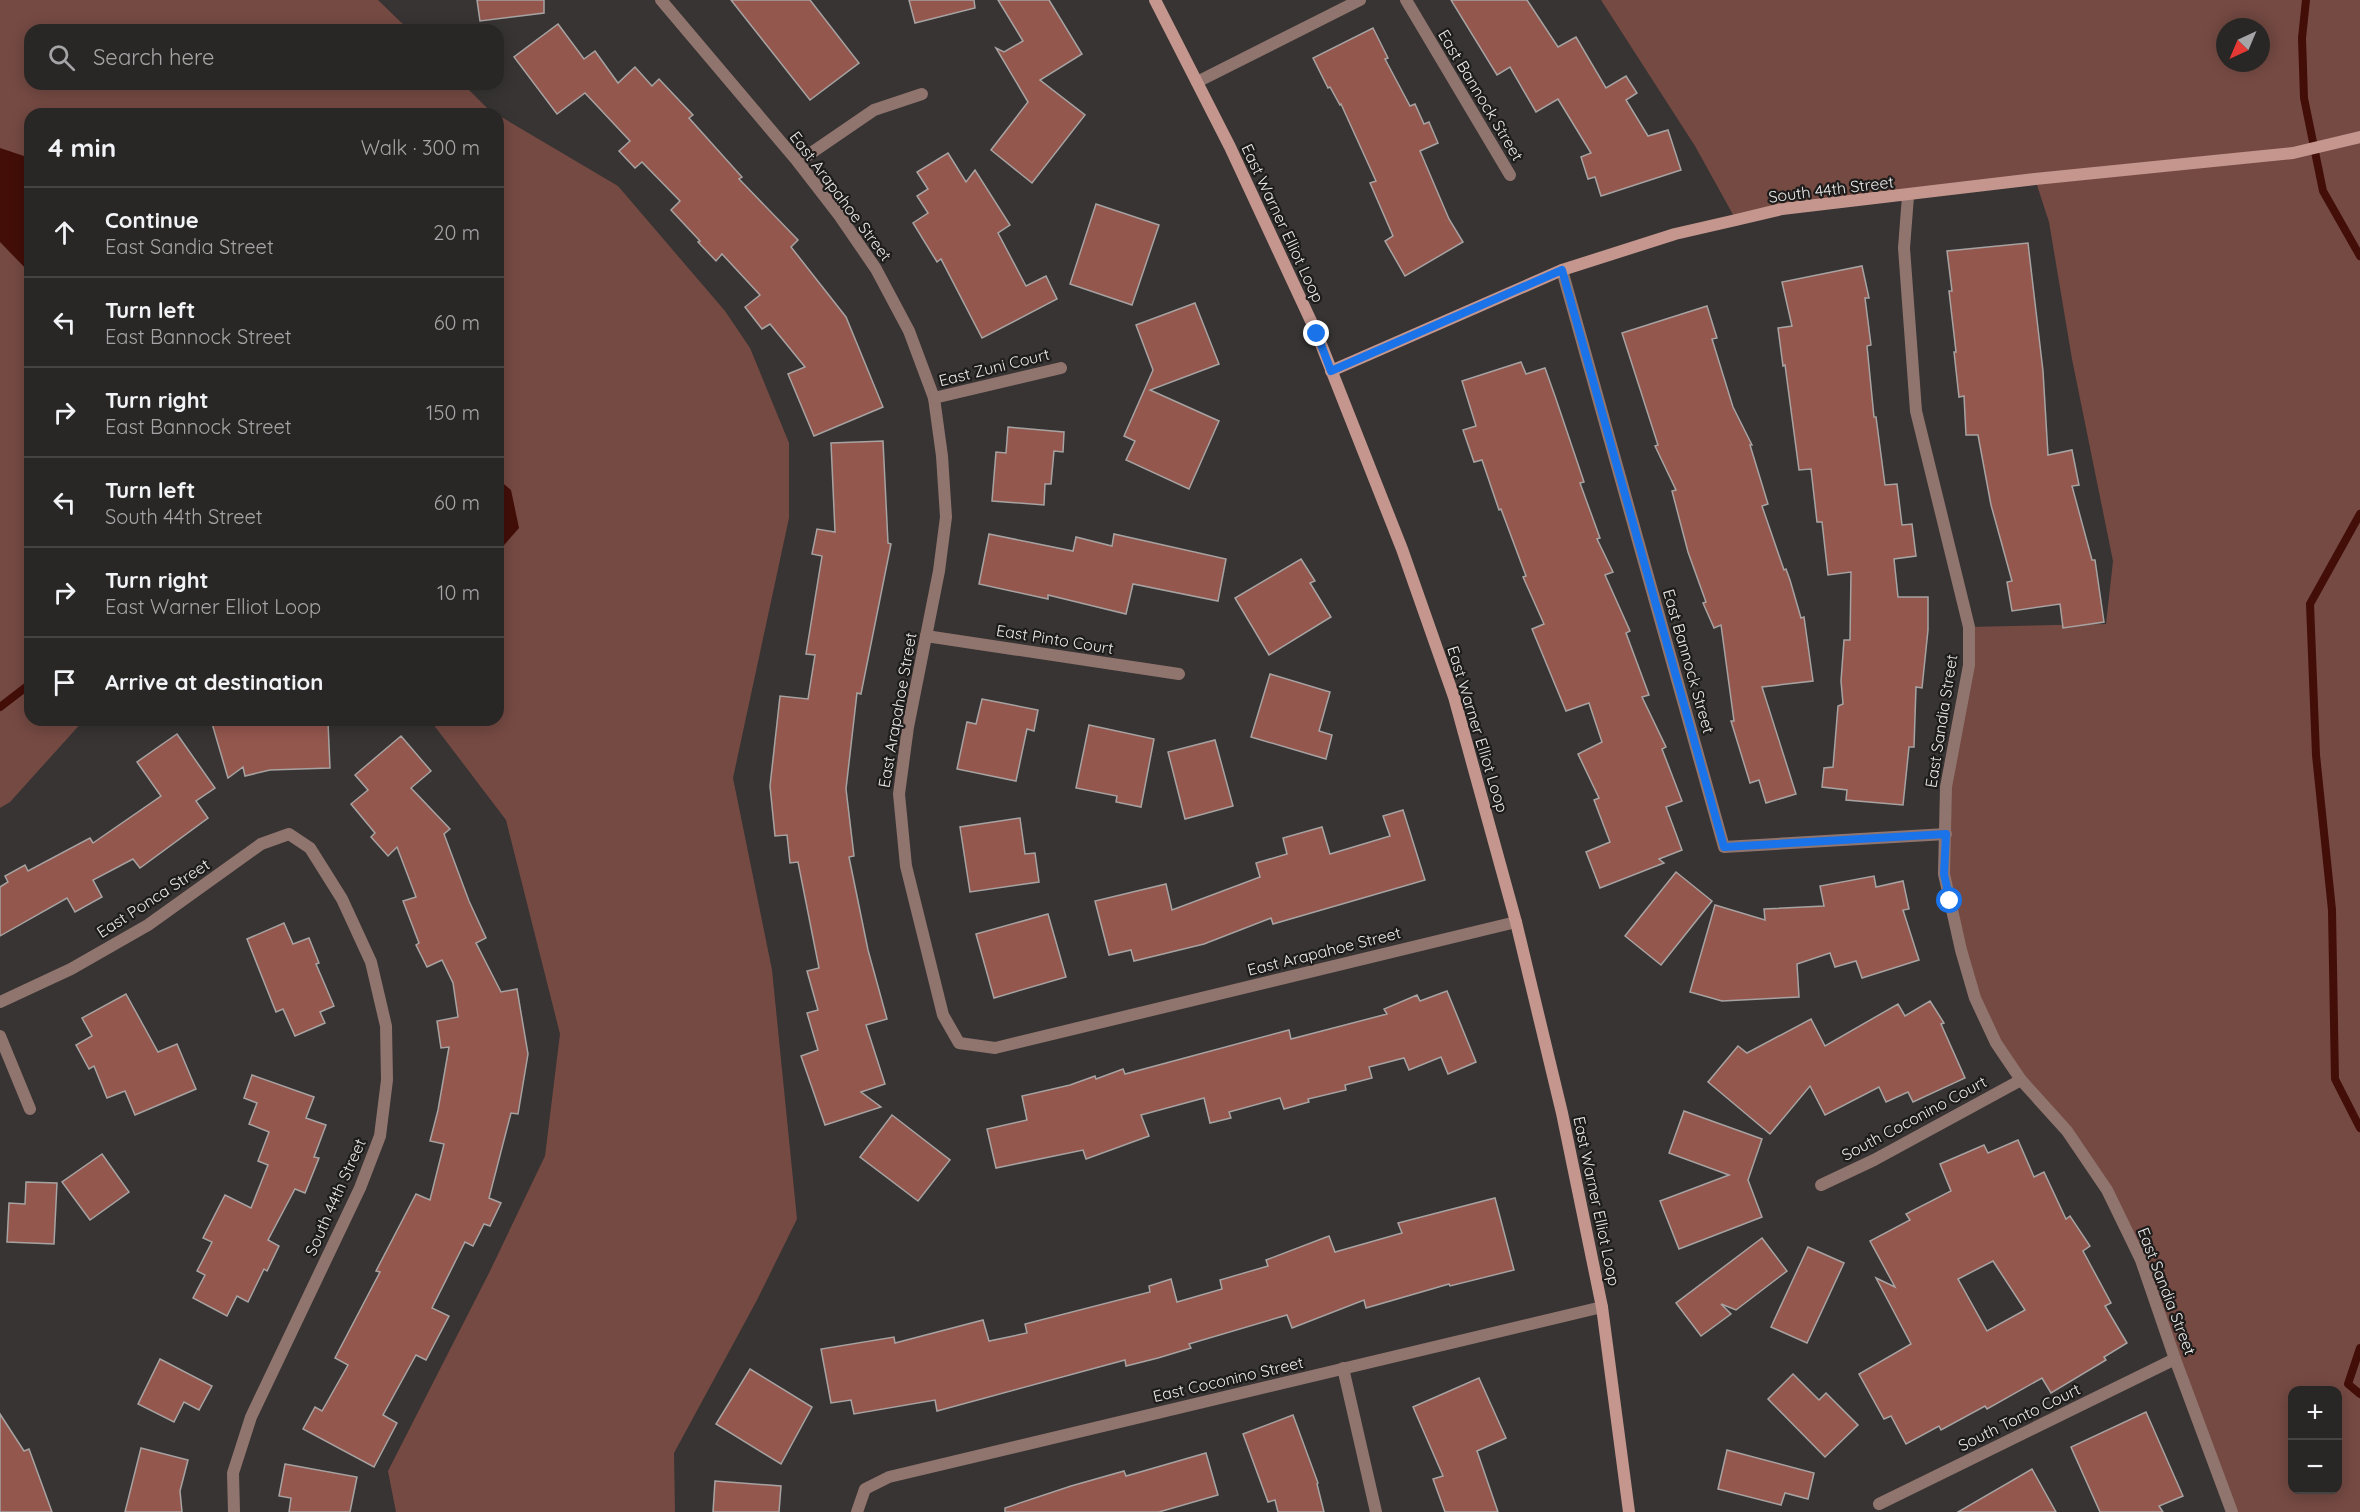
<!DOCTYPE html>
<meta charset="utf-8">
<style>
body{margin:0;font-family:Quicksand,sans-serif;background:#353332;color:#f1f3f6}
.controls{position:absolute;right:18px;bottom:18px;display:grid;overflow:hidden;border-radius:12px;box-shadow:0 3px 15px #0003}
.controls button{width:54px;height:54px;display:grid;place-items:center;padding:0;border:0;border-bottom:2px solid #454443;background:#292726;color:#f1f3f6;font:30px sans-serif}
.compass{position:absolute;left:2216px;top:18px;width:54px;height:54px;border-radius:50%;background:#292726;box-shadow:0 3px 15px #0003;rotate:224deg}
.stop{position:absolute;width:18px;height:18px;margin:-14px;border:4px solid #1a73e8;border-radius:50%;background:#fff}
.stop.end{background:#1a73e8;border-color:#fff;box-shadow:0 2px 6px #0008}
.list{margin:0;padding:0;list-style:none}
h2{display:flex;justify-content:space-between;align-items:center;height:78px;margin:0;padding:0 24px;font-size:26px}
h2 small{font-size:20px;font-weight:400;color:#a5a5a7}
.list li{display:grid;grid-template-columns:39px 1fr auto;gap:18px;align-items:center;box-sizing:border-box;height:90px;padding:0 24px;border-top:2px solid #454443}
.list b{display:block;font-size:22px;white-space:nowrap}
.list p{margin:0;font-size:20px;white-space:nowrap;color:#a5a5a7}
.list em{font-size:20px;font-style:normal;color:#a5a5a7}
.icon{flex:none;width:33px;height:33px;fill:none;stroke:currentColor;stroke-width:2;stroke-linecap:round;stroke-linejoin:round}
.map{position:relative;flex:none;width:2360px;height:1512px;overflow:hidden}
.search{position:absolute;background:#292726;box-shadow:0 3px 15px #0003;left:24px;top:24px;width:480px;height:66px;display:flex;align-items:center;gap:15px;box-sizing:border-box;padding:0 21px;border-radius:18px;color:#a5a5a7;font-size:22px}
.panel{position:absolute;background:#292726;box-shadow:0 3px 15px #0003;left:24px;top:108px;width:480px;height:618px;border-radius:18px}
.map>svg:first-child{display:block}
.green{fill:#754a43;fill-rule:evenodd}
.water{fill:#430e08}
.lines{fill:none;stroke-linecap:round;stroke-linejoin:round}
.stream{stroke:#430e08;stroke-width:8}
.building{fill:#94574e;stroke:#a7a3a2;stroke-width:1.5;fill-rule:evenodd}
.street{stroke:#90746e;stroke-width:12}
.secondary{stroke:#c4968e;stroke-width:12}
.route{stroke:#1a73e8;stroke-width:8}
.labels{text-anchor:middle;stroke-width:4.5;stroke-linejoin:round;paint-order:stroke}
.street-label{font-size:16px;fill:#ebe9e9;stroke:#1d1c1b}
</style>
<div class="map">
<svg width="2360" height="1512" viewBox="0 0 2360 1512">
<rect width="100%" height="100%" fill="#373433"/>
<!-- green -->
<g class="green">
<polygon points="0,0 378,0 409,30 30,30 30,84 463,84 489,110 497,114 30,114 30,720 84,720 10,802 0,808"/>
<path d="M1601 0H2360V1512H2232L2208 1444 2107 1190 2021 1080 1975 998 1944 874 1946 834 1969 627 2106 624 2113 561 2072 359 2049 222 2035 179 1736 220 1695 146ZM2225 27H2261V63H2225ZM2292 1390H2338V1490H2292Z"/>
<polygon points="498,115 618,186 725,311 750,348 789,443 789,518 733,778 772,970 797,1219 757,1300 674,1453 675,1512 396,1512 388,1471 489,1273 545,1156 560,1034 506,820 430,720 498,720"/>
</g>
<!-- water -->
<g class="water">
<polygon points="0,148 30,158 30,273 0,242"/>
<polygon points="498,479 511,490 519,528 498,552"/>
</g>
<g class="lines">
<!-- stream -->
<g class="stream">
<polyline points="2306,0 2302,38 2304,98 2323,191 2360,256"/>
<polyline points="2360,514 2310,604 2316,755 2332,910 2335,1079 2360,1128"/>
<polyline points="0,707 30,684"/>
<polyline points="2360,1348 2348,1384 2360,1394"/>
</g>
</g>
<!-- building -->
<g class="building">
<polygon points="477,0 544,0 544,13 480,21"/>
<polygon points="731,0 810,0 859,63 810,100"/>
<polygon points="909,0 974,0 975,8 915,23"/>
<polygon points="998,0 1049,0 1082,54 1040,80 1085,115 1032,183 991,150 1028,102 996,48 1004,52 1023,41"/>
<polygon points="1451,0 1527,0 1558,47 1576,37 1606,88 1626,76 1637,93 1626,100 1648,136 1668,130 1681,170 1601,196 1595,177 1588,179 1581,157 1591,153 1558,99 1536,112 1510,67 1497,75"/>
<polygon points="558,24 584,59 595,51 618,83 635,67 652,86 659,79 693,115 689,118 742,177 739,179 798,240 791,247 846,317 883,407 814,436 788,374 805,367 770,324 762,329 745,307 760,295 722,254 716,261 698,242 700,241 671,210 680,201 642,162 635,168 619,151 630,141 585,93 557,114 514,57"/>
<polygon points="1373,28 1388,58 1385,59 1410,106 1415,104 1424,124 1429,122 1438,143 1420,151 1449,219 1463,242 1405,276 1385,241 1393,236 1370,183 1376,181 1341,104 1340,105 1330,87 1328,88 1313,58"/>
<polygon points="948,153 966,182 975,170 1010,225 998,233 1026,286 1046,276 1057,299 982,338 941,259 937,262 913,223 928,213 917,196 928,189 917,172"/>
<polygon points="1096,204 1159,225 1132,305 1070,284"/>
<polygon points="2028,243 2043,371 2048,455 2072,450 2079,485 2072,486 2092,560 2095,560 2104,622 2063,628 2060,604 2012,611 2007,582 2012,581 1991,505 1978,435 1966,435 1964,396 1959,397 1954,352 1956,352 1949,291 1952,291 1947,251"/>
<polygon points="1862,266 1869,298 1865,298 1871,345 1867,346 1874,417 1876,417 1885,485 1897,484 1902,525 1912,524 1916,556 1894,559 1898,597 1928,597 1928,630 1922,688 1916,687 1914,747 1909,747 1903,805 1846,800 1847,790 1822,787 1824,768 1833,767 1838,706 1843,704 1841,681 1844,640 1850,640 1851,572 1828,575 1822,522 1817,522 1811,469 1799,470 1785,365 1783,366 1778,328 1792,326 1782,282"/>
<polygon points="1195,303 1219,364 1150,390 1219,421 1189,489 1126,460 1135,441 1124,436 1153,370 1136,325"/>
<polygon points="1707,306 1717,338 1712,339 1733,407 1752,445 1750,445 1768,504 1762,506 1784,570 1786,569 1790,580 1801,618 1804,617 1813,681 1762,687 1796,794 1766,803 1759,780 1750,783 1731,721 1734,721 1721,625 1714,628 1703,603 1706,602 1688,552 1672,491 1676,490 1655,446 1658,445 1622,333"/>
<polygon points="1521,362 1526,374 1545,368 1556,399 1584,482 1580,483 1600,538 1597,539 1613,572 1605,575 1630,631 1626,633 1649,695 1642,697 1666,747 1662,749 1682,801 1666,807 1682,850 1659,859 1664,863 1600,888 1586,852 1610,842 1594,800 1599,798 1578,754 1602,742 1589,703 1566,711 1532,629 1544,624 1523,577 1526,576 1501,509 1499,510 1482,460 1474,462 1463,430 1476,426 1462,381"/>
<polygon points="1008,427 1064,432 1063,452 1054,451 1051,484 1045,484 1044,505 992,501 996,452 1006,453"/>
<polygon points="883,441 888,543 891,544 861,694 857,693 846,789 854,856 849,857 868,950 887,1019 866,1025 885,1084 861,1092 881,1107 825,1125 801,1056 818,1050 807,1013 818,1010 807,971 819,968 798,862 790,863 787,835 775,836 770,786 780,696 808,699 815,655 806,654 822,556 812,554 817,529 835,532 831,443"/>
<polygon points="989,534 1073,551 1076,537 1112,546 1114,534 1226,559 1218,601 1133,584 1126,614 1048,595 1048,599 979,584"/>
<polygon points="1301,559 1315,581 1310,583 1331,617 1269,655 1235,598"/>
<polygon points="1270,674 1330,692 1319,731 1332,735 1326,759 1251,737"/>
<polygon points="982,699 1038,710 1034,731 1027,729 1016,781 957,769 967,722 976,724"/>
<polygon points="211,720 258,720 259,725 328,722 330,768 270,770 245,776 243,767 228,778"/>
<polygon points="1089,725 1154,739 1141,807 1116,802 1117,796 1076,788"/>
<polygon points="177,734 215,788 196,801 208,818 140,868 133,859 93,880 102,897 75,912 67,898 0,936 0,887 8,882 5,876 25,865 28,871 90,838 93,843 161,796 137,762"/>
<polygon points="401,736 431,771 411,788 450,829 444,834 469,901 486,938 476,943 501,992 517,989 528,1054 518,1114 511,1113 489,1198 501,1203 490,1226 484,1224 473,1246 465,1242 432,1308 449,1316 426,1360 416,1355 383,1415 397,1423 374,1467 303,1429 315,1407 322,1411 348,1365 335,1358 380,1272 376,1271 416,1194 430,1200 444,1144 430,1141 438,1110 449,1047 441,1048 437,1021 458,1017 453,983 442,960 427,967 416,945 419,943 403,901 416,897 397,847 388,856 371,837 375,833 351,804 368,790 355,775"/>
<polygon points="1215,740 1233,806 1185,819 1168,752"/>
<polygon points="1403,810 1425,880 1273,924 1271,918 1204,944 1134,961 1131,950 1109,955 1095,901 1166,884 1172,910 1260,877 1256,863 1287,854 1283,838 1322,827 1330,854 1390,836 1383,816"/>
<polygon points="1020,818 1025,854 1035,853 1039,882 970,892 960,827"/>
<polygon points="1676,872 1712,901 1661,965 1625,936"/>
<polygon points="1874,876 1876,887 1903,881 1909,909 1903,910 1919,960 1862,978 1856,961 1835,967 1830,953 1797,964 1799,997 1722,1001 1690,992 1715,905 1765,920 1764,909 1824,906 1820,886"/>
<polygon points="1048,914 1066,977 994,998 976,934"/>
<polygon points="284,923 293,944 309,938 319,963 316,964 334,1006 320,1012 325,1023 295,1036 283,1009 276,1012 247,939"/>
<polygon points="1447,991 1476,1062 1448,1074 1441,1057 1409,1070 1404,1058 1369,1067 1372,1078 1345,1085 1346,1090 1308,1099 1309,1102 1284,1109 1280,1098 1229,1112 1231,1118 1210,1123 1204,1098 1141,1115 1149,1136 1086,1159 1083,1150 996,1168 987,1129 1027,1120 1022,1096 1070,1085 1095,1076 1096,1079 1123,1069 1125,1074 1289,1030 1291,1039 1387,1014 1384,1009 1417,995 1420,1001"/>
<polygon points="126,994 158,1052 177,1044 196,1089 135,1115 125,1091 107,1098 94,1066 89,1069 76,1045 92,1036 82,1018"/>
<polygon points="1930,1001 1944,1023 1941,1024 1965,1078 1913,1102 1908,1092 1886,1102 1879,1087 1825,1115 1810,1086 1770,1134 1708,1082 1738,1046 1747,1053 1811,1019 1825,1046 1898,1004 1905,1016"/>
<polygon points="252,1075 314,1097 306,1118 326,1125 314,1157 319,1158 305,1193 295,1189 268,1240 279,1246 267,1271 264,1269 248,1302 237,1296 227,1316 193,1298 205,1275 197,1271 212,1242 203,1238 225,1195 251,1208 268,1165 258,1161 269,1132 249,1124 257,1103 244,1098"/>
<polygon points="1684,1111 1762,1139 1748,1180 1762,1217 1679,1249 1660,1201 1729,1175 1669,1153"/>
<polygon points="892,1115 950,1160 918,1201 860,1157"/>
<path d="M2018 1140 2034 1177 2044 1172 2066 1219 2070 1216 2090 1246 2083 1251 2111 1303 2105 1306 2127 1343 2104 1357 2106 1360 2051 1393 2042 1378 1987 1409 1985 1406 1941 1430 1939 1426 1906 1444 1891 1416 1884 1419 1859 1374 1911 1344 1876 1278 1895 1287 1870 1241 1910 1220 1906 1214 1951 1191 1940 1164 1984 1145 1988 1153ZM1993 1261 2025 1310 1987 1331 1958 1279Z"/>
<polygon points="102,1154 129,1192 90,1220 62,1182"/>
<polygon points="26,1182 57,1183 54,1244 7,1242 9,1203 25,1204"/>
<polygon points="1495,1198 1514,1270 1450,1286 1449,1284 1366,1308 1364,1300 1292,1328 1287,1315 1189,1344 1191,1348 1158,1358 1126,1366 1125,1360 937,1411 935,1400 854,1414 851,1400 831,1403 821,1349 894,1337 895,1343 983,1320 989,1341 1027,1333 1025,1324 1150,1292 1149,1286 1171,1279 1177,1302 1222,1289 1220,1280 1268,1266 1266,1260 1329,1236 1335,1252 1402,1233 1398,1223"/>
<polygon points="1762,1238 1787,1271 1736,1310 1721,1304 1731,1314 1701,1336 1676,1303"/>
<polygon points="1808,1247 1844,1263 1807,1343 1771,1327"/>
<polygon points="160,1359 212,1386 199,1410 184,1402 174,1422 138,1404"/>
<polygon points="750,1369 812,1407 781,1464 716,1424"/>
<polygon points="1793,1374 1819,1400 1826,1393 1858,1425 1825,1457 1768,1399"/>
<polygon points="1479,1378 1506,1438 1477,1451 1498,1512 1445,1512 1433,1479 1443,1476 1413,1407"/>
<polygon points="2146,1412 2183,1496 2159,1506 2163,1512 2100,1512 2071,1447"/>
<polygon points="0,1414 24,1451 29,1449 52,1512 0,1512"/>
<polygon points="1293,1415 1318,1483 1317,1484 1324,1512 1278,1512 1275,1500 1268,1502 1243,1434"/>
<polygon points="141,1448 188,1460 180,1491 182,1512 125,1512"/>
<polygon points="1727,1450 1814,1473 1808,1499 1785,1493 1781,1505 1718,1489"/>
<polygon points="1206,1453 1218,1495 1159,1512 1005,1512 1005,1508 1071,1486 1124,1471 1126,1476"/>
<polygon points="285,1464 357,1477 350,1512 289,1512 291,1498 279,1496"/>
<polygon points="2032,1469 2056,1512 1958,1512"/>
<polygon points="715,1481 781,1486 779,1512 713,1512"/>
</g>
<g class="lines">
<!-- street -->
<g class="street">
<polyline points="661,0 798,162 839,215 876,269 909,331 934,398 942,456 946,517 939,571 908,727 899,794 906,866 943,1015 959,1043 995,1048 1516,922"/>
<polyline points="1406,0 1510,175"/>
<polyline points="1197,82 1360,0"/>
<polyline points="798,162 874,110 922,94"/>
<polyline points="1908,196 1904,248 1916,411 1969,627 1969,665 1946,787 1944,874 1961,950 1975,998 1996,1043 2021,1080 2067,1131 2107,1190 2141,1260 2175,1359 2232,1512"/>
<polyline points="1562,270 1724,847 1946,834"/>
<polyline points="934,398 1061,368"/>
<polyline points="926,636 1179,674"/>
<polyline points="0,1002 71,969 148,925 261,844 289,834 310,848 342,899 371,962 386,1026 387,1080 380,1136 360,1188 251,1417 233,1473 234,1512"/>
<polyline points="0,1036 30,1109"/>
<polyline points="1821,1185 1874,1160 2021,1080"/>
<polyline points="1343,1368 1376,1512"/>
<polyline points="1879,1504 2175,1359"/>
<polyline points="857,1512 865,1489 889,1477 1602,1307"/>
</g>
<!-- secondary -->
<g class="secondary">
<polyline points="1155,0 1230,147 1317,334 1402,549 1454,697 1516,922 1562,1113 1602,1307 1629,1512"/>
<polyline points="1331,371 1562,270 1675,234 1736,220 1782,209 2035,179 2293,153 2360,137"/>
</g>
</g>
<g class="lines">
<!-- route -->
<polyline class="route" points="1317,334 1331,371 1562,270 1724,847 1946,834 1944,874 1950,901"/>
</g>
<g class="labels">
<!-- street labels -->
<g class="street-label">
<text transform="translate(1481 95) rotate(59)" y="6">East Bannock Street</text>
<text transform="translate(1831 189) rotate(-7)" y="6">South 44th Street</text>
<text transform="translate(841 196) rotate(53)" y="6">East Arapahoe Street</text>
<text transform="translate(1283 223) rotate(65)" y="6">East Warner Elliot Loop</text>
<text transform="translate(994 367) rotate(-14)" y="6">East Zuni Court</text>
<text transform="translate(1055 639) rotate(9)" y="6">East Pinto Court</text>
<text transform="translate(1689 661) rotate(74)" y="6">East Bannock Street</text>
<text transform="translate(897 710) rotate(-80)" y="6">East Arapahoe Street</text>
<text transform="translate(1941 721) rotate(-81)" y="6">East Sandia Street</text>
<text transform="translate(1478 729) rotate(73)" y="6">East Warner Elliot Loop</text>
<text transform="translate(153 898) rotate(-33)" y="6">East Ponca Street</text>
<text transform="translate(1324 951) rotate(-14)" y="6">East Arapahoe Street</text>
<text transform="translate(1914 1118) rotate(-28)" y="6">South Coconino Court</text>
<text transform="translate(335 1197) rotate(-66)" y="6">South 44th Street</text>
<text transform="translate(1597 1201) rotate(78)" y="6">East Warner Elliot Loop</text>
<text transform="translate(2167 1291) rotate(69)" y="6">East Sandia Street</text>
<text transform="translate(1228 1379) rotate(-13)" y="6">East Coconino Street</text>
<text transform="translate(2019 1417) rotate(-26)" y="6">South Tonto Court</text>
</g>
</g>
</svg>
<div class="controls">
<button>+</button>
<button>−</button>
</div>
<svg class="compass" viewBox="-18 -18 36 36"><path d="M0-13l5 13h-10z" fill="#e53935"/><path d="M0 13l5-13h-10z" fill="#a5a5a7"/></svg>
<div class="stop" style="left:1950px;top:901px"></div>
<div class="stop end" style="left:1317px;top:334px"></div>
<div class="search"><svg class="icon" aria-label="search" viewBox="0 0 24 24"><circle cx="10" cy="10" r="6"/><path d="M15 15l6 6"/></svg>Search here</div>
<section class="panel">
<h2>4 min<small>Walk · 300 m</small></h2>
<ul class="list">
<li><svg class="icon" aria-label="ahead" viewBox="0 0 24 24"><path d="M12 20V5M6 11l6-6 6 6"/></svg><div><b>Continue</b><p>East Sandia Street</p></div><em>20 m</em></li>
<li><svg class="icon" aria-label="left" viewBox="0 0 24 24"><path d="M17 20v-9H6M10 6l-5 5 5 5"/></svg><div><b>Turn left</b><p>East Bannock Street</p></div><em>60 m</em></li>
<li><svg class="icon" aria-label="right" viewBox="0 0 24 24"><path d="M7 20v-9h11M14 6l5 5-5 5"/></svg><div><b>Turn right</b><p>East Bannock Street</p></div><em>150 m</em></li>
<li><svg class="icon" aria-label="left" viewBox="0 0 24 24"><path d="M17 20v-9H6M10 6l-5 5 5 5"/></svg><div><b>Turn left</b><p>South 44th Street</p></div><em>60 m</em></li>
<li><svg class="icon" aria-label="right" viewBox="0 0 24 24"><path d="M7 20v-9h11M14 6l5 5-5 5"/></svg><div><b>Turn right</b><p>East Warner Elliot Loop</p></div><em>10 m</em></li>
<li><svg class="icon" aria-label="arrive" viewBox="0 0 24 24"><path d="M6 21V4h12l-3 4 3 4H6"/></svg><div><b>Arrive at destination</b></div></li>
</ul>
</section>
</div>
